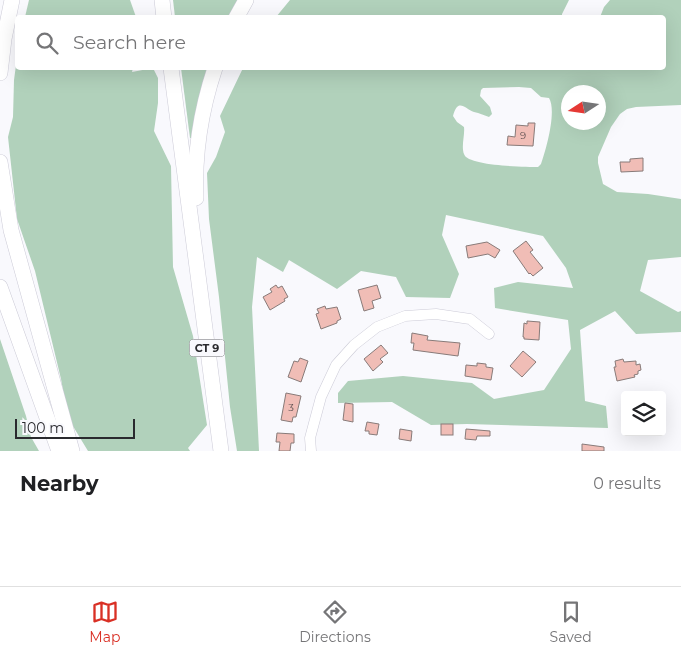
<!DOCTYPE html>
<style>
body{margin:0;font-family:Montserrat,sans-serif;background:#f2f2f2;color:#202124}
.controls{position:absolute;right:15px;bottom:15px;display:grid;overflow:hidden;border-radius:5px;box-shadow:0 5px 20px #0002}
.controls button{width:45px;height:45px;display:grid;place-items:center;padding:0;border:0;border-bottom:1px solid #e0e0e0;background:#fff;color:#202124;font:25px sans-serif}
.compass{position:absolute;left:561px;top:85px;width:45px;height:45px;border-radius:50%;background:#fff;box-shadow:0 5px 20px #0002;rotate:258deg}
.scale{position:absolute;left:15px;bottom:12px;width:120px;box-sizing:border-box;padding-left:5px;border:2px solid #2a2a2e;border-top:0;font-size:14px;line-height:18px;white-space:nowrap;color:#2a2a2e;-webkit-text-stroke:4px #f9f9fd;paint-order:stroke}
.list{margin:0;padding:0;list-style:none}
h2{display:flex;justify-content:space-between;align-items:center;height:65px;margin:0;padding:0 20px;font-size:21px}
h2 small{font-size:16px;font-weight:400;color:#757577}
.icon{flex:none;width:28px;height:28px;fill:none;stroke:currentColor;stroke-width:2;stroke-linecap:round;stroke-linejoin:round}
.map{position:relative;flex:none;width:681px;height:451px;overflow:hidden}
.search{position:absolute;background:#fff;box-shadow:0 5px 20px #0002;left:15px;right:15px;top:15px;height:55px;display:flex;align-items:center;gap:12px;box-sizing:border-box;padding:0 18px;border-radius:5px;color:#757577;font-size:19px}
.sheet{height:135px;background:#fff}
nav{display:flex;justify-content:space-around;align-items:center;box-sizing:border-box;height:70px;border-top:1px solid #e0e0e0;background:#fff;font-size:14px;color:#757577}
nav a{display:grid;justify-items:center;gap:2px}
nav .on{color:#d93025}
.map>svg:first-child{display:block}
.green{fill:#b1d1bb;fill-rule:evenodd}
.building{fill:#f0bdb6;stroke:#887b79}
.lines{fill:none;stroke-linecap:round;stroke-linejoin:round}
.minor-casing{stroke:#cccbd7;stroke-width:11}
.highway-casing{stroke:#cccbd7;stroke-width:16}
.minor{stroke:#fff;stroke-width:10}
.highway{stroke:#fff;stroke-width:15}
.labels{text-anchor:middle;stroke-width:4.5;stroke-linejoin:round;paint-order:stroke}
.number-label{font-size:10px;fill:#5c4f50}
.shield{fill:#f9f9fd;stroke:#68686c;stroke-width:1}
.shield-label{font-size:11px;font-weight:bold;fill:#2a2a2e}
</style>
<div class="map">
<svg width="681" height="451" viewBox="0 0 681 451">
<rect width="100%" height="100%" fill="#f9f9fd"/>
<!-- green -->
<g class="green">
<polygon points="29,0 130,0 136,17 25,17"/>
<polygon points="173,0 240,0 231,18 175,17"/>
<polygon points="290,0 569,0 562,14 562,17 276,17"/>
<path d="M610 0H681V105L636 107 627 109 620 114 611 127 598 157V163L603 184 617 192 648 194 681 199V257L648 260 640 291 678 312 681 311V332L636 334 615 311 580 330 585 401 606 406 608 428 467 424 431 425 392 402 338 403V393L348 381 403 376 472 383 494 399 544 390 571 349 568 320 495 308 494 288 518 282 573 288 566 268 543 236 446 215 442 235 459 274 450 298 406 297 396 277 361 271 337 289 289 260 283 272 257 257 252 307 259 451H237L230 407 219 297 209 219 207 173 216 157 225 132 220 116 243 68H664V18L600 17 604 7ZM519 87 531 88 541 97 549 98C557 111 546 150 541 164L538 167C525 167 467 166 464 154 461 146 465 135 464 127L457 122 453 116C458 97 465 109 474 112 480 113 483 115 489 117L492 114 490 107 480 96 481 90 483 88ZM568 92H598V122H568Z"/>
<polygon points="17,58 18,68 133,68 132,72 153,68 158,78 158,103 154,131 171,166 173,267 193,336 207,425 188,448 190,451 88,451 68,418 61,379 35,271 17,219 8,137 13,117 14,80"/>
<polygon points="181,68 210,68 194,138 190,138"/>
<polygon points="0,339 26,416 31,437 39,451 0,451"/>
</g>
<!-- building -->
<g class="building">
<polygon points="528,123 535,123 533,146 507,145 508,136 515,137 516,125 528,126"/>
<polygon points="643,158 643,171 621,172 620,162 630,162 630,159"/>
<polygon points="526,241 533,250 530,252 543,268 533,276 530,273 529,274 513,251"/>
<polygon points="487,242 500,250 495,258 488,254 468,258 466,246"/>
<polygon points="276,285 278,288 282,286 288,297 284,299 285,301 270,310 263,297 272,292 270,289"/>
<polygon points="377,285 381,298 372,301 374,308 364,311 358,290"/>
<polygon points="325,306 326,309 337,307 341,319 337,321 337,323 321,329 316,314 319,313 317,309"/>
<polygon points="527,321 540,322 539,340 524,339 524,337 523,337 524,323 527,324"/>
<polygon points="412,333 428,336 427,340 460,343 458,356 413,350 414,343 411,343"/>
<polygon points="381,345 388,353 380,359 383,362 373,371 364,359"/>
<polygon points="523,351 536,362 522,377 510,366"/>
<polygon points="300,358 308,361 301,382 288,377 294,361 298,362"/>
<polygon points="623,359 624,362 636,361 636,365 640,364 641,370 638,371 638,374 634,375 635,377 617,381 614,367 616,367 615,361"/>
<polygon points="477,363 486,364 486,367 493,368 491,380 465,376 466,365 477,366"/>
<polygon points="286,393 301,396 296,417 293,417 292,422 281,420"/>
<polygon points="345,403 353,404 353,422 343,420"/>
<polygon points="367,422 379,424 377,435 369,434 369,431 365,431"/>
<rect x="441" y="424" width="12" height="11"/>
<polygon points="400,429 412,431 411,441 399,439"/>
<polygon points="466,429 490,431 490,436 477,436 476,440 465,439"/>
<polygon points="277,433 294,434 294,443 291,443 290,451 279,451 280,442 276,442"/>
<polygon points="582,444 604,447 604,451 582,451"/>
</g>
<g class="lines">
<defs>
<polyline id="minor" points="311,451 310,438 321,397 336,365 354,345 377,327 405,316 436,314 470,319 489,334"/>
<g id="highway">
<polyline points="162,0 164,18"/>
<polyline points="236,18 246,0"/>
<polyline points="171,68 221,451"/>
<polyline points="0,73 4,39 12,0"/>
<polyline points="0,162 11,230 72,451"/>
<path d="M196 198C194 153 201 110 215 68"/>
<polyline points="0,287 59,451"/>
</g>
</defs>
<!-- minor casing -->
<use href="#minor" class="minor-casing"/>
<!-- highway casing -->
<use href="#highway" class="highway-casing"/>
<!-- minor -->
<use href="#minor" class="minor"/>
<!-- highway -->
<use href="#highway" class="highway"/>
</g>
<g class="labels">
<!-- number labels -->
<g class="number-label">
<text x="523" y="139">9</text>
<text x="291" y="411">3</text>
</g>
<!-- shield labels -->
<rect class="shield" x="189.5" y="339.5" width="35" height="17" rx="4"/>
<g class="shield-label">
<text x="207" y="352">CT 9</text>
</g>
</g>
</svg>
<div class="controls">
<button><svg class="icon" aria-label="layers" viewBox="0 0 24 24"><path d="M12 4l9 5-9 5-9-5zM3 14l9 5 9-5"/></svg></button>
</div>
<svg class="compass" viewBox="-18 -18 36 36"><path d="M0-13l5 13h-10z" fill="#e53935"/><path d="M0 13l5-13h-10z" fill="#757577"/></svg>
<div class="scale">100 m</div>
<div class="search"><svg class="icon" aria-label="search" viewBox="0 0 24 24"><circle cx="10" cy="10" r="6"/><path d="M15 15l6 6"/></svg>Search here</div>
</div>
<section class="sheet">
<h2>Nearby<small>0 results</small></h2>
<ul class="list">
</ul>
</section>
<nav>
<a class="on"><svg class="icon" aria-label="map" viewBox="0 0 24 24"><path d="M3 6l6-2 6 2 6-2v14l-6 2-6-2-6 2zM9 4v14M15 6v14"/></svg>Map</a>
<a><svg class="icon" aria-label="directions" viewBox="0 0 24 24"><path d="M12 3l9 9-9 9-9-9zM9 14v-3h6M13 9l2 2-2 2"/></svg>Directions</a>
<a><svg class="icon" aria-label="saved" viewBox="0 0 24 24"><path d="M7 4h10v16l-5-4-5 4z"/></svg>Saved</a>
</nav>
